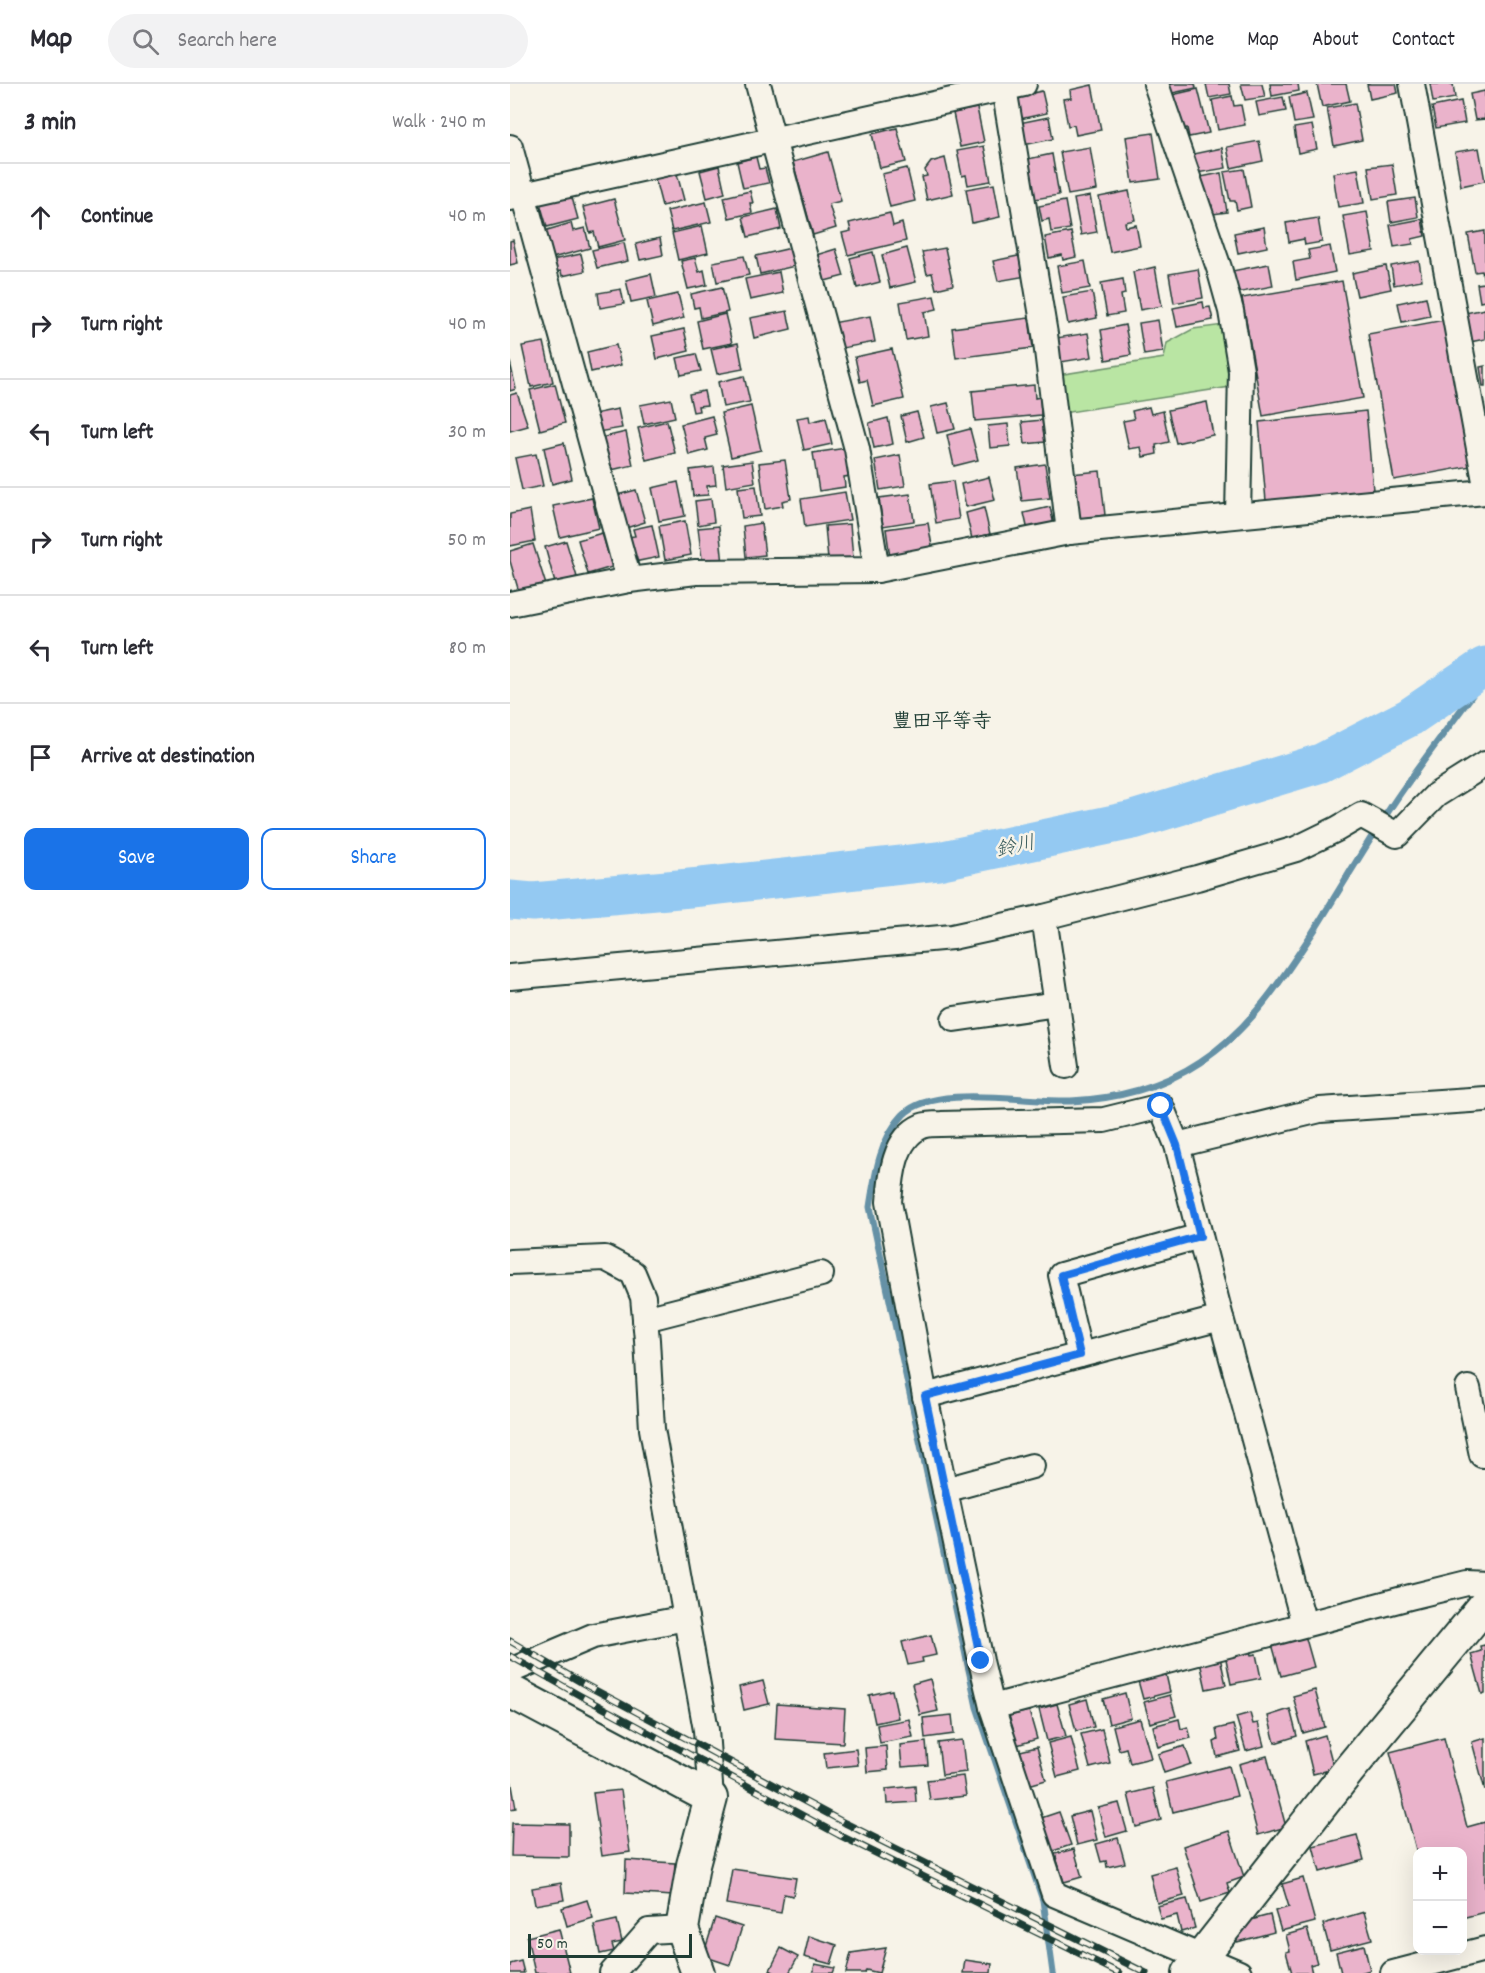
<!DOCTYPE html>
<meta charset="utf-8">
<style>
body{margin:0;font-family:Dekko,"Klee One",sans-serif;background:#f2f2f3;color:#2b2b33}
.controls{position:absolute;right:18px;bottom:18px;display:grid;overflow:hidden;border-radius:12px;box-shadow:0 6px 24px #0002}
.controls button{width:54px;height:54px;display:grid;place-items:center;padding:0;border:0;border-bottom:2px solid #e1e1e2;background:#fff;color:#2b2b33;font:30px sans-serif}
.scale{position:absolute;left:18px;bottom:15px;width:164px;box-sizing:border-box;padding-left:6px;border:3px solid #1f3d34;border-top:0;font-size:16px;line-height:21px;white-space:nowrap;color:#1f3d34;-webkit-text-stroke:4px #f7f3e8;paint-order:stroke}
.stop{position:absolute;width:18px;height:18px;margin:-14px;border:4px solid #1a73e8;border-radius:50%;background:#fff}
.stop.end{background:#1a73e8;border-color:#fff;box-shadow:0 2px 6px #0008}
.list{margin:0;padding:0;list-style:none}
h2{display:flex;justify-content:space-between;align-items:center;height:78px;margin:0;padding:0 24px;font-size:26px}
h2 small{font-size:20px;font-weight:400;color:#7c7c81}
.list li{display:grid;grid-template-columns:39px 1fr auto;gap:18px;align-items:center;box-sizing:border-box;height:108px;padding:0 24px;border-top:2px solid #e1e1e2}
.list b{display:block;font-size:22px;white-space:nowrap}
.list em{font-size:20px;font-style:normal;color:#7c7c81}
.actions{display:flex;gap:12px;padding:18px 24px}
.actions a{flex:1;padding:14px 0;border:2px solid #1a73e8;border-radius:12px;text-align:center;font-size:21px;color:#1a73e8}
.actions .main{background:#1a73e8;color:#fff}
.icon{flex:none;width:33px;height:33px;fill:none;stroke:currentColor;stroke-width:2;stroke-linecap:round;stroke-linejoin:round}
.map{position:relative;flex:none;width:975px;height:1889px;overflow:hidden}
header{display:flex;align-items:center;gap:36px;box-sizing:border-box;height:84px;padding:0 30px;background:#fff;border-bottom:2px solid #e1e1e2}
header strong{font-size:28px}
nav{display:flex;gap:33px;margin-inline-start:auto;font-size:21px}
.search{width:420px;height:54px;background:#f2f2f3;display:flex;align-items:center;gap:15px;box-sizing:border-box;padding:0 21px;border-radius:33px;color:#7c7c81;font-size:22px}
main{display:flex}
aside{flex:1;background:#fff}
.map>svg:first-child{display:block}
.green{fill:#b9e5a3;stroke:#6c916c;stroke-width:1.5}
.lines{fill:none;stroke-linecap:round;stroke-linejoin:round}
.stream{stroke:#6591a6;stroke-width:7}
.river{stroke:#94c9f2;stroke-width:39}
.building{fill:#eab3cb;stroke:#1f3d34;stroke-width:1.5}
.minor-casing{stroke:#1f3d34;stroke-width:28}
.tertiary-casing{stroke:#1f3d34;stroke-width:36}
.minor{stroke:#f7f3e8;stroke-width:24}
.tertiary{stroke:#f7f3e8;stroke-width:32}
.rail-casing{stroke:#1f3d34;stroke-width:7}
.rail{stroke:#f7f3e8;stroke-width:4.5;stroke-dasharray:14;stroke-linecap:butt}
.route{stroke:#1a73e8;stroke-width:8}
.labels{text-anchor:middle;stroke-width:5;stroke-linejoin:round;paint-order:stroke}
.neighbourhood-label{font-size:20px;font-weight:bold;fill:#1f3d34;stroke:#f7f3e8}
.water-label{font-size:20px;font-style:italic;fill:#36595a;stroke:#f7f3e8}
</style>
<header>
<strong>Map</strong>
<div class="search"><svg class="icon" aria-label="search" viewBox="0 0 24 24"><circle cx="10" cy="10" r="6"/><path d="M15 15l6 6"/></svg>Search here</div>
<nav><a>Home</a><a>Map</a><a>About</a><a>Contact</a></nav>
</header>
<main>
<aside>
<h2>3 min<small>Walk · 240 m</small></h2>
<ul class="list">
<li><svg class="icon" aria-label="ahead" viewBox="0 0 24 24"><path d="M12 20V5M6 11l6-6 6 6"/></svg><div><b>Continue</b></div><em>40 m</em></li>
<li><svg class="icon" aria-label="right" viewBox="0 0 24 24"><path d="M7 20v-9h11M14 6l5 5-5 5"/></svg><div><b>Turn right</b></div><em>40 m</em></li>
<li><svg class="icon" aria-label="left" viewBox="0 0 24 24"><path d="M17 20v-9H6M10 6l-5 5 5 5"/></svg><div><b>Turn left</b></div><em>30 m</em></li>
<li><svg class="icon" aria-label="right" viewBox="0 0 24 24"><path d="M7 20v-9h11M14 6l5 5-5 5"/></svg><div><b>Turn right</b></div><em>50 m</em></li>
<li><svg class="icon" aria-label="left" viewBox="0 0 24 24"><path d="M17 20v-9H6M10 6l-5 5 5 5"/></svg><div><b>Turn left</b></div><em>80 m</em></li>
<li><svg class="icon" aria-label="arrive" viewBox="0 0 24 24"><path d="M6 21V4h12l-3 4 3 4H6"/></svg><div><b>Arrive at destination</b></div></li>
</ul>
<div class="actions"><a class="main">Save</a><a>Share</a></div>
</aside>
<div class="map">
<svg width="975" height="1889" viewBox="0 0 975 1889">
<rect width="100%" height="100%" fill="#f7f3e8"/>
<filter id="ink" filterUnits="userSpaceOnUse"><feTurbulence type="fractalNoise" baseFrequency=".0167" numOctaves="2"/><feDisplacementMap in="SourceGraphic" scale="12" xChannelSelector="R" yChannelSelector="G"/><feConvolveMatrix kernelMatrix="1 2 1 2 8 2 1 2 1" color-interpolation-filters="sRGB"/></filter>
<g filter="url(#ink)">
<!-- green -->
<polygon class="green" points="714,241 720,303 553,329 548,291 654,274 657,259 683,245"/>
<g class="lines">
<!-- stream -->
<path class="stream" d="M543 1889 533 1816 467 1623 360 1123C365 1091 370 1055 393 1031 422 999 520 1019 561 1017 606 1015 653 1003 690 978 740 946 773 894 805 845 832 802 858 757 887 714 915 673 946 634 975 593"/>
<!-- river -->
<polyline class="river" points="0,816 23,818 191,803 428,777 623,736 811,679 900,633 975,582"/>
</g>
<!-- building -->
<g class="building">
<polygon points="656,0 685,0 686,4 658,10"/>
<polygon points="696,0 719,0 721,10 699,14"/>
<polygon points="731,0 752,0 755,13 735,16"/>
<polygon points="760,0 788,0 789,7 762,12"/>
<polygon points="807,0 836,0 840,17 812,23"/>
<polygon points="857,0 886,0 888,9 860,15"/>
<polygon points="920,0 943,0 945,14 923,18"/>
<polygon points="582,1 591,46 566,51 564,41 558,42 553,15 561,14 560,6"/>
<polygon points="688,5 699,49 679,53 677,44 671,46 662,11"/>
<polygon points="532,7 537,29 510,35 505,13"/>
<polygon points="975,7 975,35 965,36 960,10"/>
<polygon points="797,9 803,36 784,39 779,13"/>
<polygon points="722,12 724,22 731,21 735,41 708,46 702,16"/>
<polygon points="773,13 776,27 749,32 746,18"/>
<polygon points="951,17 955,39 926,44 922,23"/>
<polygon points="845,19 852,56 824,62 817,24"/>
<polygon points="467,24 474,58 450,63 443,29"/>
<polygon points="539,33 543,55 513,61 509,39"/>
<polygon points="802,41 807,65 788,69 784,44"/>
<polygon points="387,44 396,78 370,84 362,50"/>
<polygon points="643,49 650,95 623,99 616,53"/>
<polygon points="749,57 753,77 721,84 717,63"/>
<polygon points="474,62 481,97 458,101 456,91 452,92 447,67"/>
<polygon points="580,63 587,106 558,111 550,68"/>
<polygon points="712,64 716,84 687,89 683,70"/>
<polygon points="969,64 975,97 951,102 945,68"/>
<polygon points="318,68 331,117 319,120 326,144 303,151 283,78"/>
<polygon points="542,70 549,111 525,115 518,75"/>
<polygon points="246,73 249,85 255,84 259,99 233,104 227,78"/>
<polygon points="435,74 443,110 417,116 412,93 417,92 415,86 421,78"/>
<polygon points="882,80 887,111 863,115 858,83"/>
<polygon points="209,82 215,109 197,114 190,87"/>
<polygon points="397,84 405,117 380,123 372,90"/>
<polygon points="734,85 741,123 727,126 725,117 720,117 714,88"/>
<polygon points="848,85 854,119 828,123 823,89"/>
<polygon points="166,86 174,116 152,122 144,91"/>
<polygon points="711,89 717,128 703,130 702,121 696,122 691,93"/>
<polygon points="484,100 490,133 462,139 456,105"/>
<polygon points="240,107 243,119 240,119 242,129 219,134 214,113"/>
<polygon points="619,107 625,136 615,138 616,143 626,141 630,162 600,168 589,113"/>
<polygon points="61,110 68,135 37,143 30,119"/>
<polygon points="580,112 587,148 571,151 564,115"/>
<polygon points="905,114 908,133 881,138 878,118"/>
<polygon points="104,115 115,156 88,163 84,148 80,149 73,123"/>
<polygon points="555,117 560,145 541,148 539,135 532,137 529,122"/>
<polygon points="196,118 201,138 162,147 157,127"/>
<polygon points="267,125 271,145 238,153 233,133"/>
<polygon points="857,128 864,167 840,171 833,132"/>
<polygon points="380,129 383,142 392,139 396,157 338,171 332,149 341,147 339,139"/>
<polygon points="808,134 812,158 795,161 794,155 779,158 776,139"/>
<polygon points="912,135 915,152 902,155 903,160 884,163 880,141"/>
<polygon points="61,139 63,147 75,144 80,164 42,174 34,147"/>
<polygon points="192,142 198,169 168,176 162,149"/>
<polygon points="754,143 757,163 728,169 724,149"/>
<polygon points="975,147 975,217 970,218 967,200 974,199 972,187 965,188 958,150"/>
<polygon points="561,148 566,173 553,176 552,171 539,174 535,153"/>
<polygon points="150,154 153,171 130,176 126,160"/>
<polygon points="3,156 8,179 0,181 0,157"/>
<polygon points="114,159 118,177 87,184 82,166"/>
<polygon points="820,162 825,188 786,196 783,178 800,175 798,166"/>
<polygon points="281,164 285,182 250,190 246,172"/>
<polygon points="397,164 406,198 380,204 372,171"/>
<polygon points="435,164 443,201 426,205 422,189 417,190 412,168"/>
<polygon points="326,165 334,192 311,198 303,172"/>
<polygon points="363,168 370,198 347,204 340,174"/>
<polygon points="71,170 75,187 52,192 51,187 44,188 42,176"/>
<polygon points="513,171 517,192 488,197 483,177"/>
<polygon points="234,172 239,191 207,198 203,178"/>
<polygon points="185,174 189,188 194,186 197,201 178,205 171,177"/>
<polygon points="575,177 580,204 552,209 547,182"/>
<polygon points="909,177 912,196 884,201 881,182"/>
<polygon points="759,180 763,202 727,209 722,187"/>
<polygon points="876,182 881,205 847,212 842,189"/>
<polygon points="645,183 652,222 630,226 623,188"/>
<polygon points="688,185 693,214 664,219 659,190"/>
<polygon points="269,188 273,209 240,216 235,195"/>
<polygon points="141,190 146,213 121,218 116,196"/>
<polygon points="613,195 615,210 611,211 614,229 597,232 591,199"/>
<polygon points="832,197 853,314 753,332 732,214"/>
<polygon points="212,203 218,228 191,234 189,223 184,224 181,210"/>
<polygon points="111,205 114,220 90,224 88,209"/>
<polygon points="582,208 587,234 558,240 553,213"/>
<polygon points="168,210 174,234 143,242 137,217"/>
<polygon points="424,212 427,225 414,228 418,252 396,256 390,218"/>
<polygon points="916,213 920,232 892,238 888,219"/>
<polygon points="693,218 694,224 700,223 703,236 667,243 663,224"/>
<polygon points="975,225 975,255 960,258 955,229"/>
<polygon points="277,227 281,245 244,254 240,234"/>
<polygon points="215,230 222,259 193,265 187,237"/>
<polygon points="360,232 365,258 327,265 322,239"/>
<polygon points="519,234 523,264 446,274 442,244"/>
<polygon points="648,236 653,268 634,271 629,239"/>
<polygon points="934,236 961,382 884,396 858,250"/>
<polygon points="615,241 621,271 596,276 591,246"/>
<polygon points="174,245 179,267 147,275 142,252"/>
<polygon points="578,249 582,273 551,278 546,254"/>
<polygon points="34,258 43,298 21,303 12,262"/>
<polygon points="228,259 233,285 207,290 201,265"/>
<polygon points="106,261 111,281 81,288 77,268"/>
<polygon points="382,265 394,315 363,322 357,296 350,298 345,273"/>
<polygon points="186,270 191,287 171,291 167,274"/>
<polygon points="0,278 6,305 0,307"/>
<polygon points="975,282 975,302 973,302 970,283"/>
<polygon points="234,292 240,318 213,323 208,298"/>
<polygon points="45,300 55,339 30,346 20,306"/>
<polygon points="524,301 525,314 530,313 531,331 465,337 462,307"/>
<polygon points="194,307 197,321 188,322 189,327 183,328 179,310"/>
<polygon points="7,309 18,342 0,347 0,311"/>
<polygon points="161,315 165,333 134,340 130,321"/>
<polygon points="697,318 703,351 666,359 658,326"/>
<polygon points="438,319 445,345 427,349 421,323"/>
<polygon points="241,322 251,366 221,373 211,329"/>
<polygon points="639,323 641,330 653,327 659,358 646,361 647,370 633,373 631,363 619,365 613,337 624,335 622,327"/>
<polygon points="108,325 112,344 88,348 84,330"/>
<polygon points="856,327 863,406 756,417 749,338"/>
<polygon points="407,328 414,353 397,358 391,332"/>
<polygon points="202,332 207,351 195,354 198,366 179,371 171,340"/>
<polygon points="299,332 300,338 316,334 322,360 294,366 287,334"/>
<polygon points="378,334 383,360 364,364 359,339"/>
<polygon points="532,336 535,358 515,360 512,338"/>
<polygon points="157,337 165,369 136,376 128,344"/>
<polygon points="498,340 500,362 480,364 478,342"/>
<polygon points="460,345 468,376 444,382 437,351"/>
<polygon points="116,348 123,381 97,387 90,354"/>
<polygon points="54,359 62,395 42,400 34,364"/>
<polygon points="336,364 341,392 334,393 335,403 309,407 303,369"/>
<polygon points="26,370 33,402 12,406 5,374"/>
<polygon points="390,371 395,402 370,406 365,376"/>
<polygon points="275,376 281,415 272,417 273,422 255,425 249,379"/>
<polygon points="242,377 245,398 216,403 213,381"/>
<polygon points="535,380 540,414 512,417 507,384"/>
<polygon points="204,383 206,401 197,402 198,411 183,412 180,386"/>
<polygon points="590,387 595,431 566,435 561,390"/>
<polygon points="479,393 485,416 456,423 451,400"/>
<polygon points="443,397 449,435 426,439 420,400"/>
<polygon points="168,398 175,432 149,437 142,404"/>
<polygon points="246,402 250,432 232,434 228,404"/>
<polygon points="126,406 135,438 116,444 107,411"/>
<polygon points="335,408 340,436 295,443 291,415"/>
<polygon points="400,410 404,437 373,442 369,414"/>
<polygon points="82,414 89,444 50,453 43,422"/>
<polygon points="201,415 204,438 188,441 185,417"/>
<polygon points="540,423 544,441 518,447 514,429"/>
<polygon points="474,424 480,450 462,455 456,429"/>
<polygon points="20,426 25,457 0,462 0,430"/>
<polygon points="175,437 181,471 155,476 149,442"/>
<polygon points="251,439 255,471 236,473 233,442"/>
<polygon points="418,439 423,467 380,473 376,445"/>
<polygon points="340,440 343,474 318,476 315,442"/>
<polygon points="142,441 149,473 124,478 118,453 125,452 123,445"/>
<polygon points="209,442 213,480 193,482 188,444"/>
<polygon points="92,449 102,483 78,490 68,456"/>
<polygon points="56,457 67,493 45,499 35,463"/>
<polygon points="23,460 36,501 9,508 0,477 0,467"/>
<polygon points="421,1551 426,1571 412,1574 413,1578 398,1581 392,1558"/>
<polygon points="795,1551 804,1583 771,1592 762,1560"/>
<polygon points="975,1561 975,1609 972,1610 961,1570 971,1567 970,1562"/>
<polygon points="739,1565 741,1571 746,1570 751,1594 721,1600 715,1570"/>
<polygon points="710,1573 716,1601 696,1605 690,1578"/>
<polygon points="655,1586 660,1608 633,1615 627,1593"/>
<polygon points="420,1595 428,1627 410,1631 402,1600"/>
<polygon points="253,1597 259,1620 234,1626 229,1603"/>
<polygon points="382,1606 388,1634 365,1639 359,1611"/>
<polygon points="805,1606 815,1643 793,1649 783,1612"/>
<polygon points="615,1609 621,1634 599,1640 593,1615"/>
<polygon points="660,1611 666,1632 640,1639 634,1618"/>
<polygon points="577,1615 584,1643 566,1647 559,1620"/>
<polygon points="267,1620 335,1625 333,1659 265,1655"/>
<polygon points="547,1620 556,1652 537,1657 529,1625"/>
<polygon points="780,1625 787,1652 765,1659 758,1632"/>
<polygon points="519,1627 527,1655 507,1661 499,1632"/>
<polygon points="740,1629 743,1640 748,1639 754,1662 736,1667 726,1633"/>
<polygon points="442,1631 444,1650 415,1654 413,1634"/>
<polygon points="399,1635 403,1653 370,1659 367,1641"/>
<polygon points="630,1635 641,1674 620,1679 616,1664 609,1666 603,1642"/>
<polygon points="669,1635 671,1645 678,1643 681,1654 648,1663 643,1642"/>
<polygon points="723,1641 730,1667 707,1673 704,1658 708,1656 706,1645"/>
<polygon points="592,1645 600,1679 580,1684 571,1650"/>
<polygon points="815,1651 824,1685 803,1690 795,1657"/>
<polygon points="561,1653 570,1687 547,1693 538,1659"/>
<polygon points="934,1654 957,1743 975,1738 975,1828 952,1834 952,1768 908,1768 908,1773 880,1668"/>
<polygon points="975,1654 975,1706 962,1658"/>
<polygon points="452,1656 456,1688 432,1691 428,1659"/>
<polygon points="416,1658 418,1681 392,1683 390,1661"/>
<polygon points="376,1662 378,1686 357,1688 355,1664"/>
<polygon points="675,1662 681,1680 654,1689 648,1670"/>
<polygon points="527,1663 536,1696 515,1702 506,1668"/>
<polygon points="346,1665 348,1681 316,1684 314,1669"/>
<polygon points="757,1672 776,1743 748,1751 729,1680"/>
<polygon points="719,1682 727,1712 663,1728 656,1698"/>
<polygon points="0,1690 6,1724 0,1725"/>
<polygon points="453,1692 456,1712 420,1716 417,1696"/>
<polygon points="405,1702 406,1718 377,1720 376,1705"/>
<polygon points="643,1704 651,1736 626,1743 618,1710"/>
<polygon points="111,1706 120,1768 92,1772 83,1709"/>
<polygon points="609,1719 617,1747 596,1753 588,1724"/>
<polygon points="580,1727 587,1756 567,1761 560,1732"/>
<polygon points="549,1728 561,1761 540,1768 528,1735"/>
<polygon points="2,1739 59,1740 59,1773 1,1772"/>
<polygon points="719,1747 734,1793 717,1799 720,1809 691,1818 673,1762"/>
<polygon points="847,1751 854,1776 810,1788 803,1762"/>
<polygon points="608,1754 615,1779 597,1783 596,1777 591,1778 586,1760"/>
<polygon points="564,1765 572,1793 554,1798 545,1770"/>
<polygon points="116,1776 165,1779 163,1812 115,1809"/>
<polygon points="666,1783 674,1812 647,1819 640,1790"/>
<polygon points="222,1785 286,1794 283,1812 274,1810 271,1829 216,1820"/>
<polygon points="793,1794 805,1838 771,1847 765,1827 779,1823 772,1800"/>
<polygon points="51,1799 54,1816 25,1821 22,1804"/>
<polygon points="677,1815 685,1844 671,1848 667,1831 651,1835 647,1822"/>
<polygon points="77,1816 83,1834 57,1842 52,1824"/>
<polygon points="854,1828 862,1855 820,1866 813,1840"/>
<polygon points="760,1831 764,1848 727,1858 725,1852 737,1837"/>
<polygon points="205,1834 232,1843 220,1881 193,1872"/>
<polygon points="107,1836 112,1858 102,1860 104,1867 90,1870 84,1841"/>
<polygon points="49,1845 60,1889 25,1889 17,1853"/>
<polygon points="797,1845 807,1879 800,1881 802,1889 782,1889 776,1868 780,1867 776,1851"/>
<polygon points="299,1852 327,1861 321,1880 294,1873"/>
<polygon points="854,1861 860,1886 850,1889 831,1889 826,1868"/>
<polygon points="271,1864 288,1873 279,1889 265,1889 260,1886"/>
<polygon points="376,1864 369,1889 356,1886 355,1889 336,1889 341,1869"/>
<polygon points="455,1876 482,1880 481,1889 453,1889"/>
<polygon points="11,1877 14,1889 0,1889 0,1880"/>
<polygon points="305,1880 325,1884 323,1889 303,1889"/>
</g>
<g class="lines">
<defs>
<g id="minor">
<polyline points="248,0 347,365 367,486"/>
<polyline points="646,0 709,184 721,227 731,287 728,431"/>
<polyline points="902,0 975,397"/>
<polyline points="494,4 535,250 559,448"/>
<polyline points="0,63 119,496"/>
<polyline points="0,114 514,0"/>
<polyline points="0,520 119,496 186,488 367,486 559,448 975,408"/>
<polyline points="534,833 556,982"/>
<polyline points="0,893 442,853 534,833 687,794 786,765 827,745 851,731 887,751 926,711 975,680"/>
<polyline points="444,935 547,920"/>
<polyline points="667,1061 810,1026 975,1015"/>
<polyline points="0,1178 95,1174 123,1189 133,1213 137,1256 142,1345 196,1646 201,1714"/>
<polyline points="135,1235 311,1190"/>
<polyline points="570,1271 551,1191 690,1152"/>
<polyline points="958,1304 972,1371 975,1370"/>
<polyline points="415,1312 711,1234"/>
<polyline points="435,1406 522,1382"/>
<polyline points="0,1587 83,1552 176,1534"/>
<polyline points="482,1623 900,1513 957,1499 975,1500"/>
<polyline points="102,1889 139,1847 172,1845"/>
<path d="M729 1889 544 1810 482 1623 471 1577 415 1312 379 1118C381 1092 384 1054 412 1042 417 1040 425 1040 431 1040L594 1036 651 1022 667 1061 711 1234 794 1540"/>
<polyline points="883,1889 975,1865"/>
</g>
<g id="tertiary">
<polyline points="0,1607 201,1714 183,1781 172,1845 188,1889"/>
<polyline points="679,1889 838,1687 975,1521"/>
</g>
</defs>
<!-- minor casing -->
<use href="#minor" class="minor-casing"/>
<!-- tertiary casing -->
<use href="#tertiary" class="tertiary-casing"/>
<!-- minor -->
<use href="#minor" class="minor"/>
<!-- tertiary -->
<use href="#tertiary" class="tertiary"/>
<defs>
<g id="rail">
<polyline points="0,1557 74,1600 335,1739 636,1889"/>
<polyline points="0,1572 69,1611 329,1751 609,1889"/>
</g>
</defs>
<!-- rail casing -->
<use href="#rail" class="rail-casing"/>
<!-- rail -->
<use href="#rail" class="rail"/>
</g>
</g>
<g class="lines" filter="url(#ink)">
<!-- route -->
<polyline class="route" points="471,1577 415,1312 570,1271 551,1191 690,1152 667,1061 651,1022"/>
</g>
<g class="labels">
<!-- neighbourhood labels -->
<g class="neighbourhood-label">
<text x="432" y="643">豊田平等寺</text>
</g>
<!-- water labels -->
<g class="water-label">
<text transform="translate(505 761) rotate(-12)" y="7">鈴川</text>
</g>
</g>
</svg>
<div class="controls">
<button>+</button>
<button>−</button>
</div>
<div class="scale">50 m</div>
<div class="stop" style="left:651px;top:1022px"></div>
<div class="stop end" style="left:471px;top:1577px"></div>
</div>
</main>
